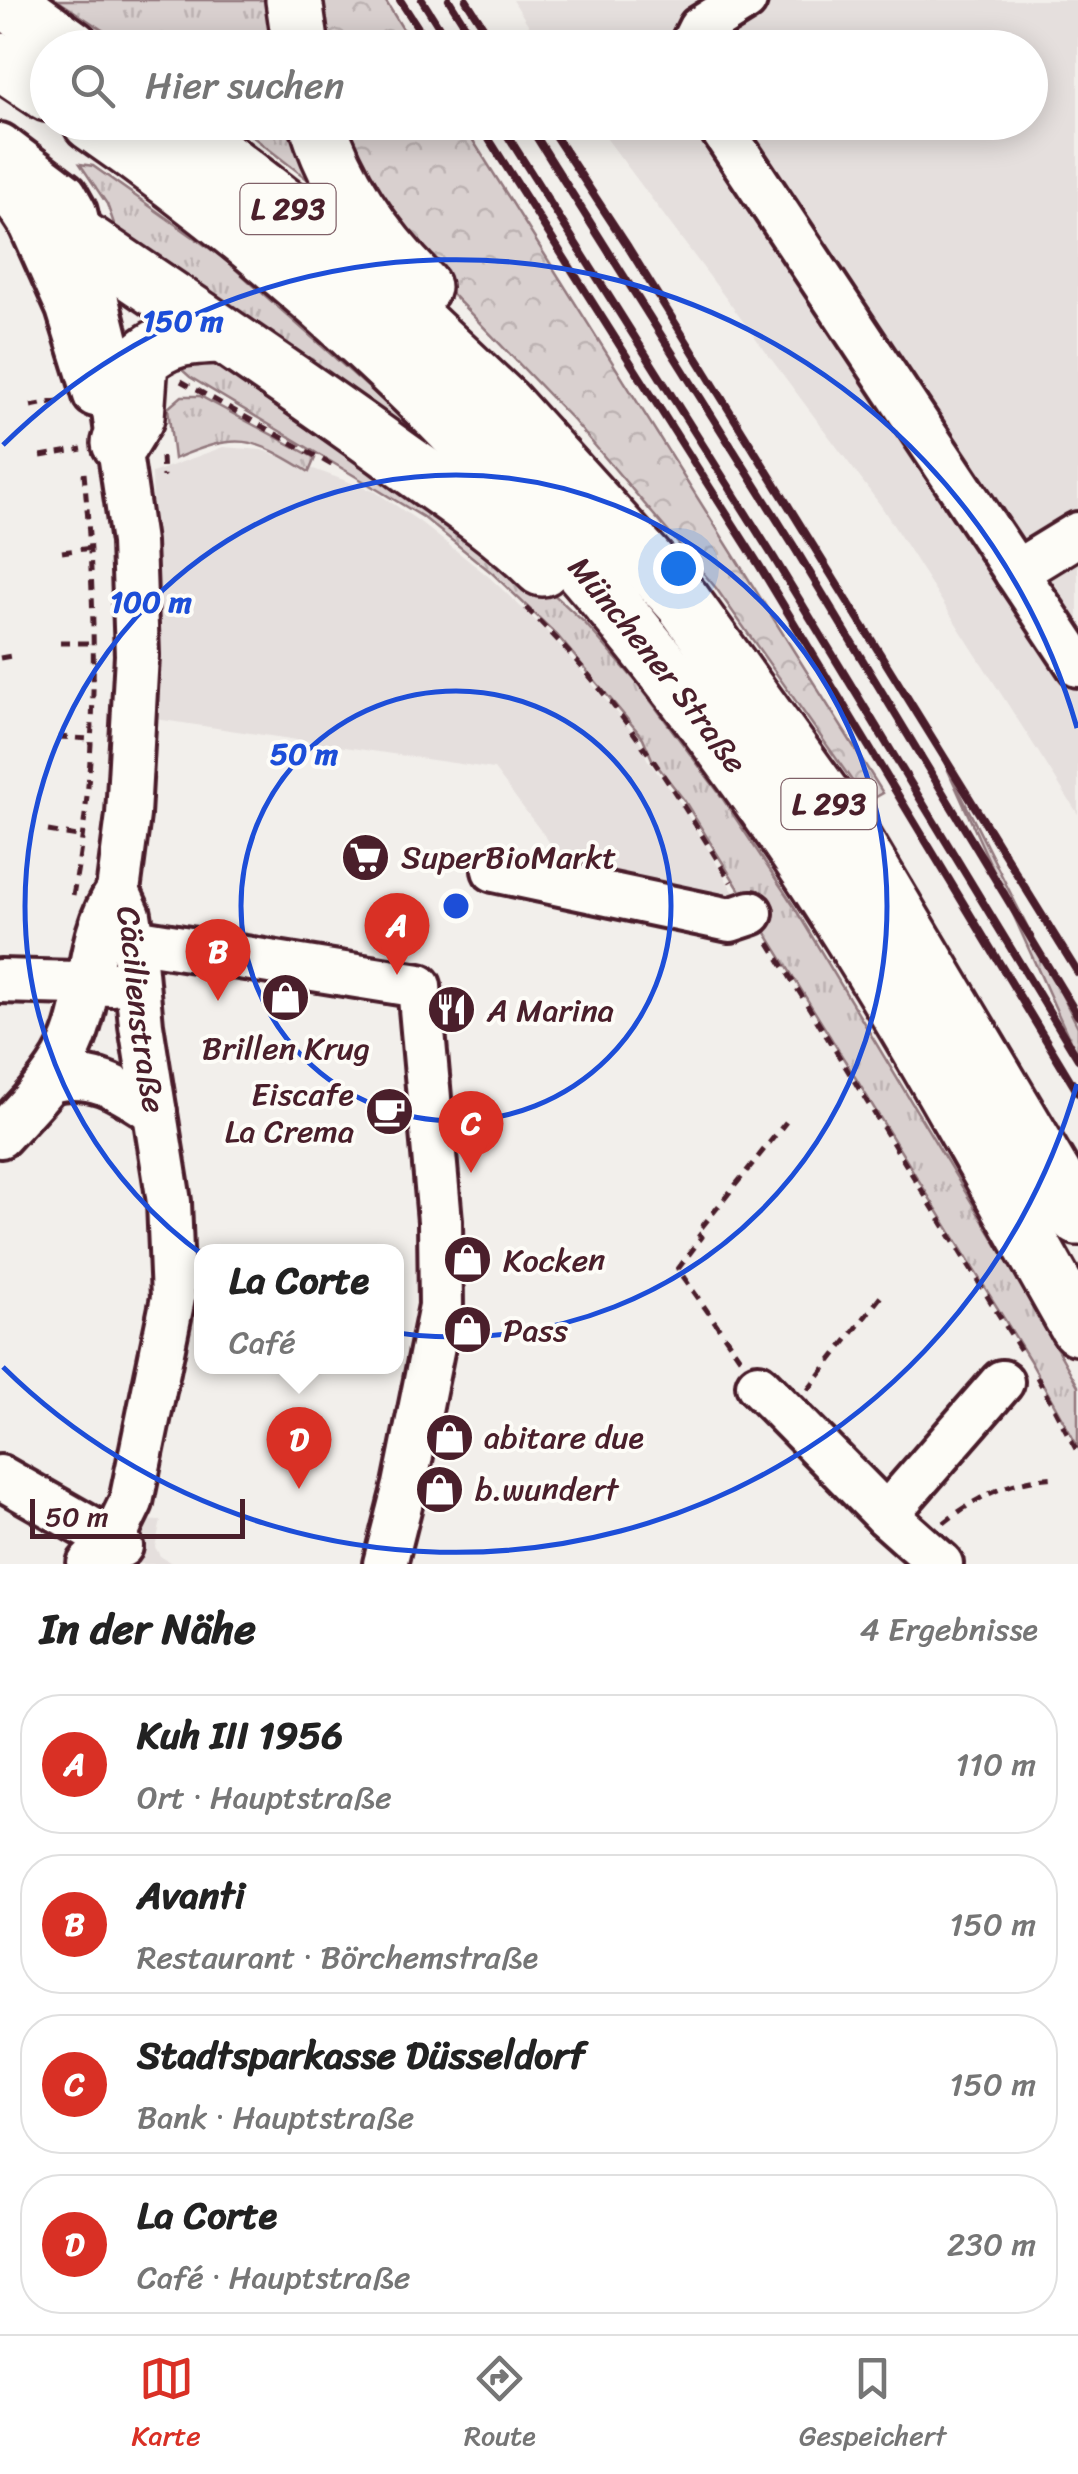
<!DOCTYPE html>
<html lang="de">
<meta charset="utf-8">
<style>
body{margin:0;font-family:Sriracha,sans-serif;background:#f6f6f6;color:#222}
.scale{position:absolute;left:30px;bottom:25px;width:215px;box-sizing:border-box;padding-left:10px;border:5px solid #4a1f2b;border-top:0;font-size:28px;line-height:35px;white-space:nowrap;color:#4a1f2b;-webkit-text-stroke:8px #fdfcf7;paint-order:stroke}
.you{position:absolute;left:678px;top:568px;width:35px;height:35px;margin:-25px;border:8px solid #fff;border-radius:50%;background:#1a73e8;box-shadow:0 0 0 15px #1a73e833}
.badge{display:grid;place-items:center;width:65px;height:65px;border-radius:50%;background:#d93025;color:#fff;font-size:32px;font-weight:700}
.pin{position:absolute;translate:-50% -82px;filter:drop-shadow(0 2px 5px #0008)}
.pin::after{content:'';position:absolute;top:52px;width:35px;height:30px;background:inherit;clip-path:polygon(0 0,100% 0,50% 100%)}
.popup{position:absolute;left:194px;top:1244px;width:210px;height:130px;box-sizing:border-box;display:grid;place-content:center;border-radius:20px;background:#fff;filter:drop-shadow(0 2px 8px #0005);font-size:32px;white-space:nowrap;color:#767676}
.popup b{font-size:38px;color:#222}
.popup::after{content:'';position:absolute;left:50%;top:100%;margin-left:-20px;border:20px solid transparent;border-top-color:#fff}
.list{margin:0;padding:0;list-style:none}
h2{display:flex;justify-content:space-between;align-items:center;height:130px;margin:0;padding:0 40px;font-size:42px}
h2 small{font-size:32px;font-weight:400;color:#767676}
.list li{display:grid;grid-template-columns:65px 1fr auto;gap:30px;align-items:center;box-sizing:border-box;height:140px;margin:0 20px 20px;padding:0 20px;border:2px solid #e0e0e0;border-radius:40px}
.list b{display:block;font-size:38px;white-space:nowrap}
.list p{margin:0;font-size:32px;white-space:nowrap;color:#767676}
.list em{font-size:32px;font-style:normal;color:#767676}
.icon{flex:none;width:55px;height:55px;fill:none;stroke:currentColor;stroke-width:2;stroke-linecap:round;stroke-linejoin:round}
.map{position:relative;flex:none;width:1078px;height:1564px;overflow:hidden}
.search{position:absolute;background:#fff;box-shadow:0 5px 25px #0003;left:30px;right:30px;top:30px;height:110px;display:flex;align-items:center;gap:25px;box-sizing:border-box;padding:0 35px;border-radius:55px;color:#767676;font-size:38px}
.sheet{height:770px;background:#fff}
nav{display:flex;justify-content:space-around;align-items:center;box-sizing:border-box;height:140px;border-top:2px solid #e0e0e0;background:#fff;font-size:28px;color:#767676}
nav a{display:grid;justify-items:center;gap:5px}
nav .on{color:#d93025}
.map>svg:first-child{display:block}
.built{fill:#e5dfdd}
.grass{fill:url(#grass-tufts);stroke:#92787d;stroke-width:2.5}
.forest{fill:url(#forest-crowns);stroke:#92787d;stroke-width:2.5}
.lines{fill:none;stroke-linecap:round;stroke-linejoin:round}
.minor-casing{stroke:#4a1f2b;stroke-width:50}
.highway-casing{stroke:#4a1f2b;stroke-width:62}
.path{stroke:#4a1f2b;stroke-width:5;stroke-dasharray:10 8;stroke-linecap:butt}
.minor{stroke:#fdfcf7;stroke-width:42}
.highway{stroke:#fdfcf7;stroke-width:55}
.rail{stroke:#4a1f2b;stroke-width:8}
.ring{fill:none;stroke:#1d4ed8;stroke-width:5}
.labels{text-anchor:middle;stroke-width:8;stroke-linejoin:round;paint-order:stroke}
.shield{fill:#fdfcf7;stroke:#806168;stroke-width:2.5}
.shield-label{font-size:30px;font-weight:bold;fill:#4a1f2b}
.street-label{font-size:32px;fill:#4a1f2b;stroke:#fdfcf7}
.poi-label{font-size:32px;fill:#4a1f2b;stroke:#fdfcf7;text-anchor:start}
.centre{fill:#1d4ed8;stroke:#fdfcf7;stroke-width:5}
.ring-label{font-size:30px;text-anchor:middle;font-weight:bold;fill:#1d4ed8;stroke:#fdfcf7;stroke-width:8;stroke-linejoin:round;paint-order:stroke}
</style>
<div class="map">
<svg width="1078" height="1564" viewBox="0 0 1078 1564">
<defs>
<pattern id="grass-tufts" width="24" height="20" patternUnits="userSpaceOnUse" patternTransform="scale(2.5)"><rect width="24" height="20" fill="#d9d0cf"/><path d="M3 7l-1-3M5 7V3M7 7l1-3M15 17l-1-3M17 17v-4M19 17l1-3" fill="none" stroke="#bcb2b2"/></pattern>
<pattern id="forest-crowns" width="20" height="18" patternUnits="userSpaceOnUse" patternTransform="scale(2.5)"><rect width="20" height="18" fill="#d9d0cf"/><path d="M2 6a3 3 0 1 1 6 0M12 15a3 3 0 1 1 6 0" fill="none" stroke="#bcb2b2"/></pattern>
</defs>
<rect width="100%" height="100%" fill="#f2efeb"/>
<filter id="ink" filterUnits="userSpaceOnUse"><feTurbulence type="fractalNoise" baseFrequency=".01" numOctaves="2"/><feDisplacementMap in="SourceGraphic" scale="20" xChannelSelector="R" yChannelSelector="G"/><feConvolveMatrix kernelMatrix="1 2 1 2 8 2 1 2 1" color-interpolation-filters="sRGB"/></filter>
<g filter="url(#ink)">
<!-- built -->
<g class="built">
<polygon points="513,0 1078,0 1078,814 881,506 595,123 1030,122 1030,48 542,47"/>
<polygon points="223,447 262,450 376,492 420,522 488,576 553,637 640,741 647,759 681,804 743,908 581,884 494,769 149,718 156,611 152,473"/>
<polygon points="136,1520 161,1521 155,1547 160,1556 173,1564 112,1564"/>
</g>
<!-- grass -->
<g class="grass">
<polygon points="57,0 276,0 282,47 128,47"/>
<polygon points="235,123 299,123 333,199"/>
<polygon points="80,164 93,166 223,258 444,455 451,471 124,252 107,204"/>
<polygon points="199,342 497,542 584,622 639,685 719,793 793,905 1017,1278 1078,1386 1078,1447 1029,1359 684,800 652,759 643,738 557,635 492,573 423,517 190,377 179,367"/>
<path d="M182 396H200L315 458 309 472C250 436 239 432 174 459L168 408Z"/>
<polygon points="942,757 1078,1027 1078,1058"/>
</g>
<!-- forest -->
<g class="forest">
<polygon points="310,0 385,0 414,47 318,47"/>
<polygon points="335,123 462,123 883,793 867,802 716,588 574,421 402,242"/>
</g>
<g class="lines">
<defs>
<g id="minor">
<polyline points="690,48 700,28 745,0"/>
<polyline points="717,122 1078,665"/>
<path id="s1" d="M0 145 65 194 75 212 116 377 114 412 133 542 137 655 128 815 118 891 129 915 133 940 141 1025 169 1202 173 1298 131 1502 112 1541 89 1564"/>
<polyline points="11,194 31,225 68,308 95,395"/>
<polyline points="1016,572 1078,534"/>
<polyline points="494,870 730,920 751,913"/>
<polyline points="133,940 419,986 440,1221 441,1306 405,1485 385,1564"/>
<polyline points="0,981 114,984"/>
<path d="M50 1081C93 1070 120 1089 155 1112"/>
<path d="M0 1136C27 1106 60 1076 74 1038 93 989 87 935 118 891"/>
<polyline points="758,1385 886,1515 941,1564"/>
<polyline points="0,1477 121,1546"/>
<polyline points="886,1515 1002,1382"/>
</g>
<g id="highway">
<polyline points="5,0 72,48"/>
<polyline points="294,0 301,48"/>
<polyline points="0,61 48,93"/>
<path id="s2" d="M91 122C359 307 595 557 779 825 889 985 982 1158 1078 1327"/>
<polyline points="175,122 289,210 396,302 504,404 683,602 852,837 1078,1217"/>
<path d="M317 122C337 187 375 240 422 287"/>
<path d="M7 188C135 276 265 361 391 452 442 489 496 523 542 568"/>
<path d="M120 443 136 417 140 361C165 337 188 336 221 335"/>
</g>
</defs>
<!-- minor casing -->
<use href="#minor" class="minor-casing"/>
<!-- highway casing -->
<use href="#highway" class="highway-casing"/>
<!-- path -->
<g class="path">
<polyline points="181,381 337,468"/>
<polyline points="31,406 63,400"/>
<polyline points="41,456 82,449"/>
<polyline points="162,457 163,477"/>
<polyline points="62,552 91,548"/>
<path d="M526 608C610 688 671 784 731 882"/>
<polyline points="60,643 93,643"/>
<polyline points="0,658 11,656"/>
<polyline points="58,737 90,739"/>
<polyline points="48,831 84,837"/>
<path d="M73 895C99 757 97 613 84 473"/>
<polyline points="769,943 1023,1354"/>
<polyline points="740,1358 678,1269 702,1237 697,1233 786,1122"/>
<polyline points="1037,1377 1078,1453"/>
<polyline points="808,1390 882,1295"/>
<path d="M944 1523C979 1495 1011 1480 1056 1477"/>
</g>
<!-- minor -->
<use href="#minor" class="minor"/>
<!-- highway -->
<use href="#highway" class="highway"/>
<!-- rail -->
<g class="rail">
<polyline points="400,0 431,48"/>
<polyline points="422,0 452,48"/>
<polyline points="449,0 479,48"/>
<polyline points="466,0 497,48"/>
<polyline points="478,122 759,565 1078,1093"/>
<polyline points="499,122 774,558 1078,1059"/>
<polyline points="527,122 793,545 1078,1016"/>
<polyline points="546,122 628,247 1078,973"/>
</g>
</g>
</g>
<!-- distance rings -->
<g class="ring">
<circle cx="456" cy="906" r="215"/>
<circle cx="456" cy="906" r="431"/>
<path d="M1077 1084A646 646 0 0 1 3 1367M3 445A646 646 0 0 1 1077 728"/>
</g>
<!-- icons -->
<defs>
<symbol id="supermarket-disc" viewBox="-11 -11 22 22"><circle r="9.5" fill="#4a1f2b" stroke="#fdfcf7"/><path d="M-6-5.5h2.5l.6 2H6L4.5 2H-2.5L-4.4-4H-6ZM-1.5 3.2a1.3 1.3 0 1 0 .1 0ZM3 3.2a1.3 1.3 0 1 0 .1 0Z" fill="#fff"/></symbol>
<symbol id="shop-disc" viewBox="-11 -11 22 22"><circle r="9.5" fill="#4a1f2b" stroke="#fdfcf7"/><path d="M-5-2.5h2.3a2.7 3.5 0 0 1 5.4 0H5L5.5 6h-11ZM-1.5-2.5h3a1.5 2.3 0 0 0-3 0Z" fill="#fff"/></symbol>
<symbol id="restaurant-disc" viewBox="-11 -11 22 22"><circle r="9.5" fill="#4a1f2b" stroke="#fdfcf7"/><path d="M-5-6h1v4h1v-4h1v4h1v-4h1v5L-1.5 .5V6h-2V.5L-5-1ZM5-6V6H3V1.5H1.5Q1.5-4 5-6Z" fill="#fff"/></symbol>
<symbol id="cafe-disc" viewBox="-11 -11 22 22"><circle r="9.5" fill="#4a1f2b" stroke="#fdfcf7"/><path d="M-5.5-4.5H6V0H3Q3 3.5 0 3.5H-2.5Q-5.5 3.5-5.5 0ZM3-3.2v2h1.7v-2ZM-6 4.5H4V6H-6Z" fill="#fff"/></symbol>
</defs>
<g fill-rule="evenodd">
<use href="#supermarket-disc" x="338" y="830" width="55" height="55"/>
<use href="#shop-disc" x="258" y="970" width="55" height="55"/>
<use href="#restaurant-disc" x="424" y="982" width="55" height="55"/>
<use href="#cafe-disc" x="362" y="1084" width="55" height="55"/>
<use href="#shop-disc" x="440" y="1232" width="55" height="55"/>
<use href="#shop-disc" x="440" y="1302" width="55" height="55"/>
<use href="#shop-disc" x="422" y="1410" width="55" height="55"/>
<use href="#shop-disc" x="412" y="1462" width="55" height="55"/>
</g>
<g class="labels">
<!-- shield labels -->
<g class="shield">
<rect x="240.5" y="184" width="95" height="50" rx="8"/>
<rect x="781.5" y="779" width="95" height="50" rx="8"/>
</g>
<g class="shield-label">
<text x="288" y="219">L 293</text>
<text x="829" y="814">L 293</text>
</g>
<!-- street labels -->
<g class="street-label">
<text dy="11" stroke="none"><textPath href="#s2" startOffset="788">Münchener Straße</textPath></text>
<text dy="11" stroke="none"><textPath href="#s1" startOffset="910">Cäcilienstraße</textPath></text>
</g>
<!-- poi labels -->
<g class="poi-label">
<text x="401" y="868">SuperBioMarkt</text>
<text x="487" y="1021">A Marina</text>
<text x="286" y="1059" text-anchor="middle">Brillen Krug</text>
<text x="354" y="1105" text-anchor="end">Eiscafe<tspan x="354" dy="37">La Crema</tspan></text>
<text x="503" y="1271">Kocken</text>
<text x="503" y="1341">Pass</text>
<text x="484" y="1448">abitare due</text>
<text x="475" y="1500">b.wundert</text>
</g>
</g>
<circle cx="456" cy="906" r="15" class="centre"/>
<g class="ring-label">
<text x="183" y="331">150 m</text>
<text x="151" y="612">100 m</text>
<text x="304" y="764">50 m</text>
</g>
</svg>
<div class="scale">50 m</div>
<div class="you"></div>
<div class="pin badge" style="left:397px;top:975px">A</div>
<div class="pin badge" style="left:218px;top:1001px">B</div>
<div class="pin badge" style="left:471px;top:1173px">C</div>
<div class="pin badge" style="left:299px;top:1489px">D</div>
<div class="popup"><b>La Corte</b>Café</div>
<div class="search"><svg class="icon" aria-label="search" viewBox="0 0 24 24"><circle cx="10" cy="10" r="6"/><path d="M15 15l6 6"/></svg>Hier suchen</div>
</div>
<section class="sheet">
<h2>In der Nähe<small>4 Ergebnisse</small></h2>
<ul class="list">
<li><span class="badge">A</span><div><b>Kuh III 1956</b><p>Ort · Hauptstraße</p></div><em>110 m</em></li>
<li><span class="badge">B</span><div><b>Avanti</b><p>Restaurant · Börchemstraße</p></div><em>150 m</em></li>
<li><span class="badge">C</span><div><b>Stadtsparkasse Düsseldorf</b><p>Bank · Hauptstraße</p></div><em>150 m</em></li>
<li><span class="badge">D</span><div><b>La Corte</b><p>Café · Hauptstraße</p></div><em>230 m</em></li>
</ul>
</section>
<nav>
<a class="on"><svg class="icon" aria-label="map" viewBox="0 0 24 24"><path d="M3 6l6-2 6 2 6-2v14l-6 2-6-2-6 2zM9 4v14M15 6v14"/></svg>Karte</a>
<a><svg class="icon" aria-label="directions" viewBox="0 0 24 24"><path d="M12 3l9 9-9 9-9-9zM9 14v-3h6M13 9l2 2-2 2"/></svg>Route</a>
<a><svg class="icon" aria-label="saved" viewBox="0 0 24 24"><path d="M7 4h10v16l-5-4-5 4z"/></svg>Gespeichert</a>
</nav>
